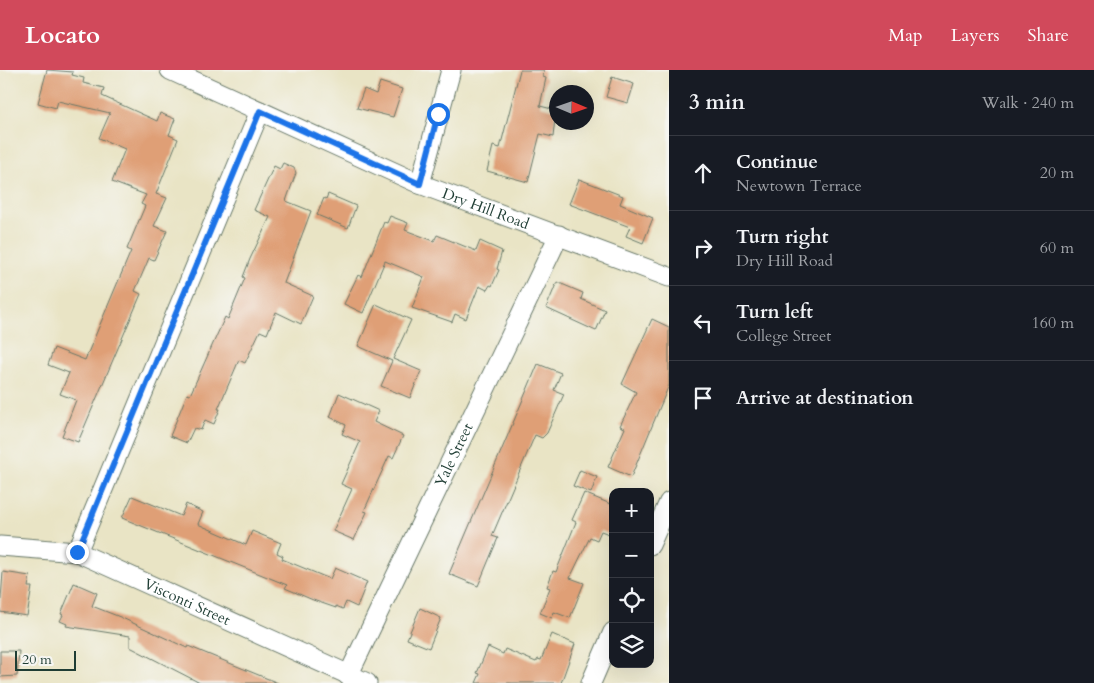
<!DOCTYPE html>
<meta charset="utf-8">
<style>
body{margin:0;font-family:Cardo,serif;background:#20242c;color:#f1f3f6}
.controls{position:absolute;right:15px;bottom:15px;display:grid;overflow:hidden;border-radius:10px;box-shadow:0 5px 20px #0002}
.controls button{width:45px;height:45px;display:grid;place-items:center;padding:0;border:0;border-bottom:1px solid #363941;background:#171b24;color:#f1f3f6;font:25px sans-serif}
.compass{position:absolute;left:549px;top:15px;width:45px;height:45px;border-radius:50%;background:#171b24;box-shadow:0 5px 20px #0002;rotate:92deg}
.scale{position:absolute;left:15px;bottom:12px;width:61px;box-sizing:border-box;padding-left:5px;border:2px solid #1f3d34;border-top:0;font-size:14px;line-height:18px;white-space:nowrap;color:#1f3d34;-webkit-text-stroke:4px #f6f6f2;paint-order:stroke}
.stop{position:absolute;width:15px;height:15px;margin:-11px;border:4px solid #1a73e8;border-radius:50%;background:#fff}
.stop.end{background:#1a73e8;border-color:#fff;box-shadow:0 1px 5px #0008}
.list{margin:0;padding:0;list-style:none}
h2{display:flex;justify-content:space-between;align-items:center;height:65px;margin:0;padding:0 20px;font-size:21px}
h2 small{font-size:16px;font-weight:400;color:#9ea1a6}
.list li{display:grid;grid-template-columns:32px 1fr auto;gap:15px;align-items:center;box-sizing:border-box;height:75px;padding:0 20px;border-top:1px solid #363941}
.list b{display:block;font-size:19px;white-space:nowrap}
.list p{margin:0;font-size:16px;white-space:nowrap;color:#9ea1a6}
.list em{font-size:16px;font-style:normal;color:#9ea1a6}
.icon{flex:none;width:28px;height:28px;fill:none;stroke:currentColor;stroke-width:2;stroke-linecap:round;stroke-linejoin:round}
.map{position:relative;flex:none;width:669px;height:613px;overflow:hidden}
header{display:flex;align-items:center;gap:30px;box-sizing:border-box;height:70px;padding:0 25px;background:#d1495b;color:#fff}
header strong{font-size:24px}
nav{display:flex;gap:28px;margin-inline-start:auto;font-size:18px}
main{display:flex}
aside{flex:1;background:#171b24}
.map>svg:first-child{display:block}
.building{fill:#df9f76}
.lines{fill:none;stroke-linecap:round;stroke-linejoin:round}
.minor-casing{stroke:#667767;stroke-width:21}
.minor{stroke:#fff;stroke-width:19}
.route{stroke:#1a73e8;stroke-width:6}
.labels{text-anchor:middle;stroke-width:4;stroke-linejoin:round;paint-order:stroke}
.street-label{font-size:15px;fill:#1f3d34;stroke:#f6f6f2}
</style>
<header>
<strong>Locato</strong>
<nav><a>Map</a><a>Layers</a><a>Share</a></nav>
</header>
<main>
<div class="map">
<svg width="669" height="613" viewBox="0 0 669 613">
<rect width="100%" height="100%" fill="#f6f6f2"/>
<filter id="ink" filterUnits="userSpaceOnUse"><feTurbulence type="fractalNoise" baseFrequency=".02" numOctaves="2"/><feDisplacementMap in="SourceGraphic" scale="10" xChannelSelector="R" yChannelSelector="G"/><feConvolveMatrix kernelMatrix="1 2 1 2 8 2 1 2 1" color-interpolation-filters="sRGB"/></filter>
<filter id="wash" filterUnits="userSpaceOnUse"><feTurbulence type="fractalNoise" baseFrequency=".0096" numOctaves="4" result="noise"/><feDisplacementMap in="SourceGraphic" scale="20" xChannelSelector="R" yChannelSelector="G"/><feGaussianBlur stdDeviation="1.12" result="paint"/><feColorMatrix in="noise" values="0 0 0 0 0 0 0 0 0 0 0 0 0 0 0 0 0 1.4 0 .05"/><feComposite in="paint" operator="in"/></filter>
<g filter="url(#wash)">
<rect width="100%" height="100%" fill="#e9e4c5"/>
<g id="blocks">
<!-- building -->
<g class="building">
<polygon points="47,0 73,2 72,5 84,8 83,13 104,18 102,26 157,51 160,43 175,49 169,65 178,69 156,124 167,128 154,156 167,161 154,190 149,188 135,221 141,224 78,372 62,366 76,330 60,324 69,303 48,295 54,278 85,290 131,181 127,179 145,136 141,134 146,125 112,112 125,79 99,68 110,43 58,31 56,38 38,33"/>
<polygon points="520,0 544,0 543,7 546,8 540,36 556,40 553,67 540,64 528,112 487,101 493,76 500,78"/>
<polygon points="612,7 634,14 628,33 606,27"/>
<polygon points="380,12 402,19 393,47 357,38 364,19 376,24"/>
<polygon points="283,93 294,98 296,103 286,131 311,141 284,213 313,226 301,254 276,242 267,264 260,261 245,293 239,290 218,339 220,339 214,354 205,350 201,360 194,358 187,373 170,366 187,324 190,325 225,247 228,249 245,208 243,207 250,189 270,147 254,140 274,96 280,99"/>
<polygon points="579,109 623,126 620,134 653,148 643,173 626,166 630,157 569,134"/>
<polygon points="328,124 356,136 348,158 317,145 324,128 326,129"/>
<polygon points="390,146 408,153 405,160 434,171 437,165 476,181 480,171 502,181 497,199 499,200 492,216 490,215 487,220 479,216 466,249 455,244 452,252 412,238 424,207 385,191 363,243 344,234 358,205 362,207 384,152 387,153"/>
<polygon points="557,212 583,223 581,229 605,240 596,261 546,238"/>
<polygon points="376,234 411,250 393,289 421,301 410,328 381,316 392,291 358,276"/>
<polygon points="652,249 669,257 669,315 631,407 608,397 625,358 620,356 636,322 622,314"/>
<polygon points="538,294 561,303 554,320 564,324 547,363 542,368 535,365 492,466 498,468 478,516 449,504"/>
<polygon points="339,323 379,341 374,352 403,366 393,388 389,386 364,441 367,442 354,470 333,461 352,419 341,414 360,372 342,364 346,355 330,347"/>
<polygon points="580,400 597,407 591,423 573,416"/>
<polygon points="584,423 613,435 613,454 609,464 601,461 597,470 590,467 570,508 584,513 570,548 554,542 552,548 540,543 550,518 547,517 553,501 556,502 576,452 572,450"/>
<polygon points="132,426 181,446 186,434 203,442 198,454 200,455 246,475 252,461 281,473 277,483 283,486 282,489 330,509 335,498 367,512 357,537 346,532 343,539 336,536 336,538 313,530 285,518 287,515 122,448"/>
<polygon points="3,502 30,506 28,517 32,517 27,546 0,542"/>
<polygon points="74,513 97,523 92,536 120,547 187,578 188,576 278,613 200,613 130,577 130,566 66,556 67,554 60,551 63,545 61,544"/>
<polygon points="420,538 441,548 429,578 407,569"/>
<polygon points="552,564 575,574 561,613 476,613 480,604 477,603 488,577 503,584 505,579 536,592 538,589 541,590"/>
<polygon points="0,581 19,581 17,606 0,607"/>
</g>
</g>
</g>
<g filter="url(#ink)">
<use href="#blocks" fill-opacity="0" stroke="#667767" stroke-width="1"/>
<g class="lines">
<defs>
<g id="minor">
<path id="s1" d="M170 0 420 114 669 207"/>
<polyline points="420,114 451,0"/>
<polyline points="650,475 669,432"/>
<path id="s2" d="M0 476 77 482 367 613"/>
<polyline points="77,482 260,41"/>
<path id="s3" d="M348 606 559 165"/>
<polyline points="591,613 613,562"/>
</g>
</defs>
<!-- minor casing -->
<use href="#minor" class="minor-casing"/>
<!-- minor -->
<use href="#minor" class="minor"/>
</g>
</g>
<g class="lines" filter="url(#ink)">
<!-- route -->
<polyline class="route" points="77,482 260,41 420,114 438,44"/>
</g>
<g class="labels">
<!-- street labels -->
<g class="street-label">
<text dy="5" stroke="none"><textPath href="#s1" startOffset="345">Dry Hill Road</textPath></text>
<text dy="5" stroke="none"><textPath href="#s3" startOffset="245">Yale Street</textPath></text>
<text dy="5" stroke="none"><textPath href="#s2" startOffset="198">Visconti Street</textPath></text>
</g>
</g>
</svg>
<div class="controls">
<button>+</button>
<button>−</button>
<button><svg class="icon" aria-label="locate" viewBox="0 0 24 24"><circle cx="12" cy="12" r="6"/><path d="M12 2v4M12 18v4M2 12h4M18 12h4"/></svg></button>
<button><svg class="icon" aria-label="layers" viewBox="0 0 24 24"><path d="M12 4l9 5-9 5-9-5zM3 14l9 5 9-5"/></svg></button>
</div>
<svg class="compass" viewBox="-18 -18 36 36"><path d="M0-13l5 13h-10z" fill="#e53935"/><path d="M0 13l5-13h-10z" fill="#9ea1a6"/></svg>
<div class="scale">20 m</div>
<div class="stop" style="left:438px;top:44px"></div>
<div class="stop end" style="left:77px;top:482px"></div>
</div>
<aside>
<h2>3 min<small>Walk · 240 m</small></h2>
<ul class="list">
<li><svg class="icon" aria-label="ahead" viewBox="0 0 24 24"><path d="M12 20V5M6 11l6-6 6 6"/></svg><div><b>Continue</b><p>Newtown Terrace</p></div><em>20 m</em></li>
<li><svg class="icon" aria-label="right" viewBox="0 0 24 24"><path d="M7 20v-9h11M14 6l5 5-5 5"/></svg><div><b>Turn right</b><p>Dry Hill Road</p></div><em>60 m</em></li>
<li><svg class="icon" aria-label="left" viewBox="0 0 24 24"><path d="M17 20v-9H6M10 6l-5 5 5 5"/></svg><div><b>Turn left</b><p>College Street</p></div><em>160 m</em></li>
<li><svg class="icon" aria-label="arrive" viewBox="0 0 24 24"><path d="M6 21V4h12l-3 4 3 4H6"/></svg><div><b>Arrive at destination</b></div></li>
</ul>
</aside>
</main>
